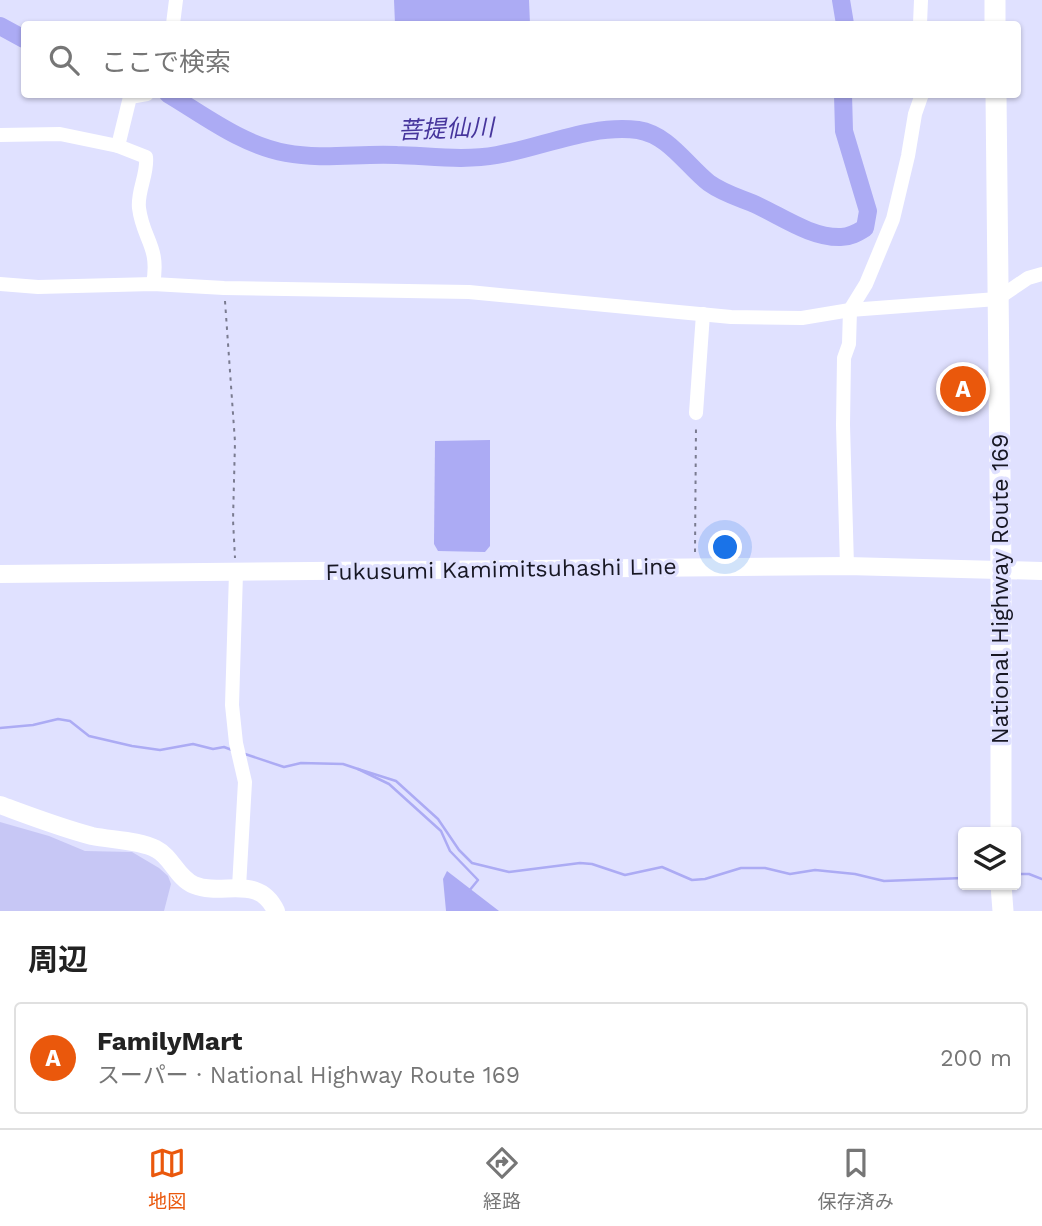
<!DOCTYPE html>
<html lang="ja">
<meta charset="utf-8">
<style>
body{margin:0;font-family:"Work Sans","Noto Sans JP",sans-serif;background:#f6f6f6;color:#222}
.controls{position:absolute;right:21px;bottom:21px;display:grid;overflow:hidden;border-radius:7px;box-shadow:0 2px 5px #0004}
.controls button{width:63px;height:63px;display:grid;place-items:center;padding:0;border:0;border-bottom:2px solid #e0e0e0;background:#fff;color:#222;font:35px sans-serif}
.you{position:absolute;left:726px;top:548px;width:24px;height:24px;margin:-18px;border:5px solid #fff;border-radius:50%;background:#1a73e8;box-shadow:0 0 0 10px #1a73e833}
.badge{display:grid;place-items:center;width:46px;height:46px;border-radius:50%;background:#ea580c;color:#fff;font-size:23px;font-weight:700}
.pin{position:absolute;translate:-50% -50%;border:4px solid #fff;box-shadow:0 2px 7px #0006}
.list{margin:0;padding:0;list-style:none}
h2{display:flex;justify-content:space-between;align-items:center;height:91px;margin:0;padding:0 28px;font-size:30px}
h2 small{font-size:23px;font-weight:400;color:#767676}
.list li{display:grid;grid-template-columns:46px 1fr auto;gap:21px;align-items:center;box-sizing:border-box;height:112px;margin:0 14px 14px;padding:0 14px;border:2px solid #e0e0e0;border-radius:7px}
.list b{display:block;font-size:26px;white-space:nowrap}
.list p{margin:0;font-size:23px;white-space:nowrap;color:#767676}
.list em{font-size:23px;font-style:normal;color:#767676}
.icon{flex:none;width:38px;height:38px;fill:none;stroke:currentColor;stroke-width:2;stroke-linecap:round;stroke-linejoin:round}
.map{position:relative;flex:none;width:1042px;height:911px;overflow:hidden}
.search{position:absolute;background:#fff;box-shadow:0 2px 5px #0004;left:21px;right:21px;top:21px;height:77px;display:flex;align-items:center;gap:18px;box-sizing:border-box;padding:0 24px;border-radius:7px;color:#767676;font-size:26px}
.sheet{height:217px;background:#fff}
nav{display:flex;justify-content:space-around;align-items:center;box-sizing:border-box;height:98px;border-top:2px solid #e0e0e0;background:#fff;font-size:19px;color:#767676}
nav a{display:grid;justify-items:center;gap:4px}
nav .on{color:#ea580c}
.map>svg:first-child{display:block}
.green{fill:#c7c7f5}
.water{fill:#acabf4}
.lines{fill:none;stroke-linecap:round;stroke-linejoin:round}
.stream{stroke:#acabf4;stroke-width:2.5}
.river{stroke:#acabf4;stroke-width:18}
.path{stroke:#7a7b90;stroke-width:2;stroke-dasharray:3.5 5;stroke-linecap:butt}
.minor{stroke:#fff;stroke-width:14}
.major{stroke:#fff;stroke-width:18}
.highway{stroke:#fff;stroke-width:21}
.labels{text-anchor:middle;stroke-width:7;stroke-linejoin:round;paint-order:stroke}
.street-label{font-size:23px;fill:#171723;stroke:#e0e1ff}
.water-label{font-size:24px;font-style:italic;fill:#46359c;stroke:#e0e1ff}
</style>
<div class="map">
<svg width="1042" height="911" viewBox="0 0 1042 911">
<rect width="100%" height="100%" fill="#e0e1ff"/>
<!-- green -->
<polygon class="green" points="0,822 49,836 85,851 132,852 159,868 168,876 171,884 164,911 0,911"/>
<!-- water -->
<g class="water">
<polygon points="394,0 529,0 530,24 395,24"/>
<polygon points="490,440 490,546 485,552 438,551 434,544 435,441"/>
<polygon points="447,871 499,911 446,911 443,879"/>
</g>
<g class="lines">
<!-- stream -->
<g class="stream">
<polyline points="0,728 33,725 58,719 70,721 89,736 132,746 160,750 193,744 213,749 224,747 232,750"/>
<polyline points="245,754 284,767 301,763 343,764 358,769 389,784 441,831 450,851 478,880 469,891"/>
<polyline points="358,769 396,781 438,819 459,850 472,863 509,872 580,863 592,864 625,875 662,867 692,880 705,879 741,868 765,868 790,874 815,870 855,874 884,881 963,878"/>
<polyline points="1016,874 1029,874 1042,879"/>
</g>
<!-- river -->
<g class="river">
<polyline points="841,0 845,24"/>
<polyline points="0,26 24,39"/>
<path d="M168 94C205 116 242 145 286 153 323 160 360 153 397 155 430 156 465 161 497 155 543 147 591 124 638 130 669 135 686 165 709 183 723 193 737 197 752 203 780 215 810 238 841 237 850 237 857 233 865 228L868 211 844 131 843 94"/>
</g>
<!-- path -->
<g class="path">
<polyline points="225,301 235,442 233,520 235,558"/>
<polyline points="695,552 696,425"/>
</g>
<!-- minor -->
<g class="minor">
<polyline points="173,24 176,0"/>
<polyline points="920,24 921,0"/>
<path d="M0 135 60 134 118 146 146 157C148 174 137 191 139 208 143 240 160 246 153 284"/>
<polyline points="118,146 130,97 147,94"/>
<polyline points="0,284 38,287 153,284 224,288 469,292 731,317 802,318 850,310 997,299 1028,278 1042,274"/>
<polyline points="696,413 703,314"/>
<polyline points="847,566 843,425 844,358 849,344 850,310 866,284 893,219 908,156 915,114 922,94"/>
<polyline points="236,573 232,705 236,743 245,782 239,887"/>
</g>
<!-- major -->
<g class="major">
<polyline points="0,574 847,566 1042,571"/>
<path d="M0 805C30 816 61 828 92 836 111 840 139 840 156 849 172 857 177 878 194 885 223 897 258 873 276 911"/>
</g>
<!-- highway -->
<g class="highway">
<polyline points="995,0 995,24"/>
<polyline points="996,94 1001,571 1001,832"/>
<polyline points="1001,885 1003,911"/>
</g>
</g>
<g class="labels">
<!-- street labels -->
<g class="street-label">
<text transform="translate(501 569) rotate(-1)" y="8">Fukusumi Kamimitsuhashi Line</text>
<text transform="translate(1000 589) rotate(-90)" y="8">National Highway Route 169</text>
</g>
<!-- water labels -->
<g class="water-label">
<text transform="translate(446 129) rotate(-2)" y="8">菩提仙川</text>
</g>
</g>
</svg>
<div class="controls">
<button><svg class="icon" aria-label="layers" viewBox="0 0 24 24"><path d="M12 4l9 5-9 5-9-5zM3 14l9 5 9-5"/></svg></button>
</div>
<div class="you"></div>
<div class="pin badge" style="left:963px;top:389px">A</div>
<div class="search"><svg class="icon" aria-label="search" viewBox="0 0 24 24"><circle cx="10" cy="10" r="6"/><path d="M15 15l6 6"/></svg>ここで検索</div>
</div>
<section class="sheet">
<h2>周辺<small></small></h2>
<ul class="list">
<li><span class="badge">A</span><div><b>FamilyMart</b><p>スーパー · National Highway Route 169</p></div><em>200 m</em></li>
</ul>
</section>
<nav>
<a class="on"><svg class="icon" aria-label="map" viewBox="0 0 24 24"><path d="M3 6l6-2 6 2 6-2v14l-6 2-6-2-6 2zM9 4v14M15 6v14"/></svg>地図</a>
<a><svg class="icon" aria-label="directions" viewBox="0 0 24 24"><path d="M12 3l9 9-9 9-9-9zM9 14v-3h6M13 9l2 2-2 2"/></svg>経路</a>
<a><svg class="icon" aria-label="saved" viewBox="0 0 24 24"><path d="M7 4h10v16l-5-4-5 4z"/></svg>保存済み</a>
</nav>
